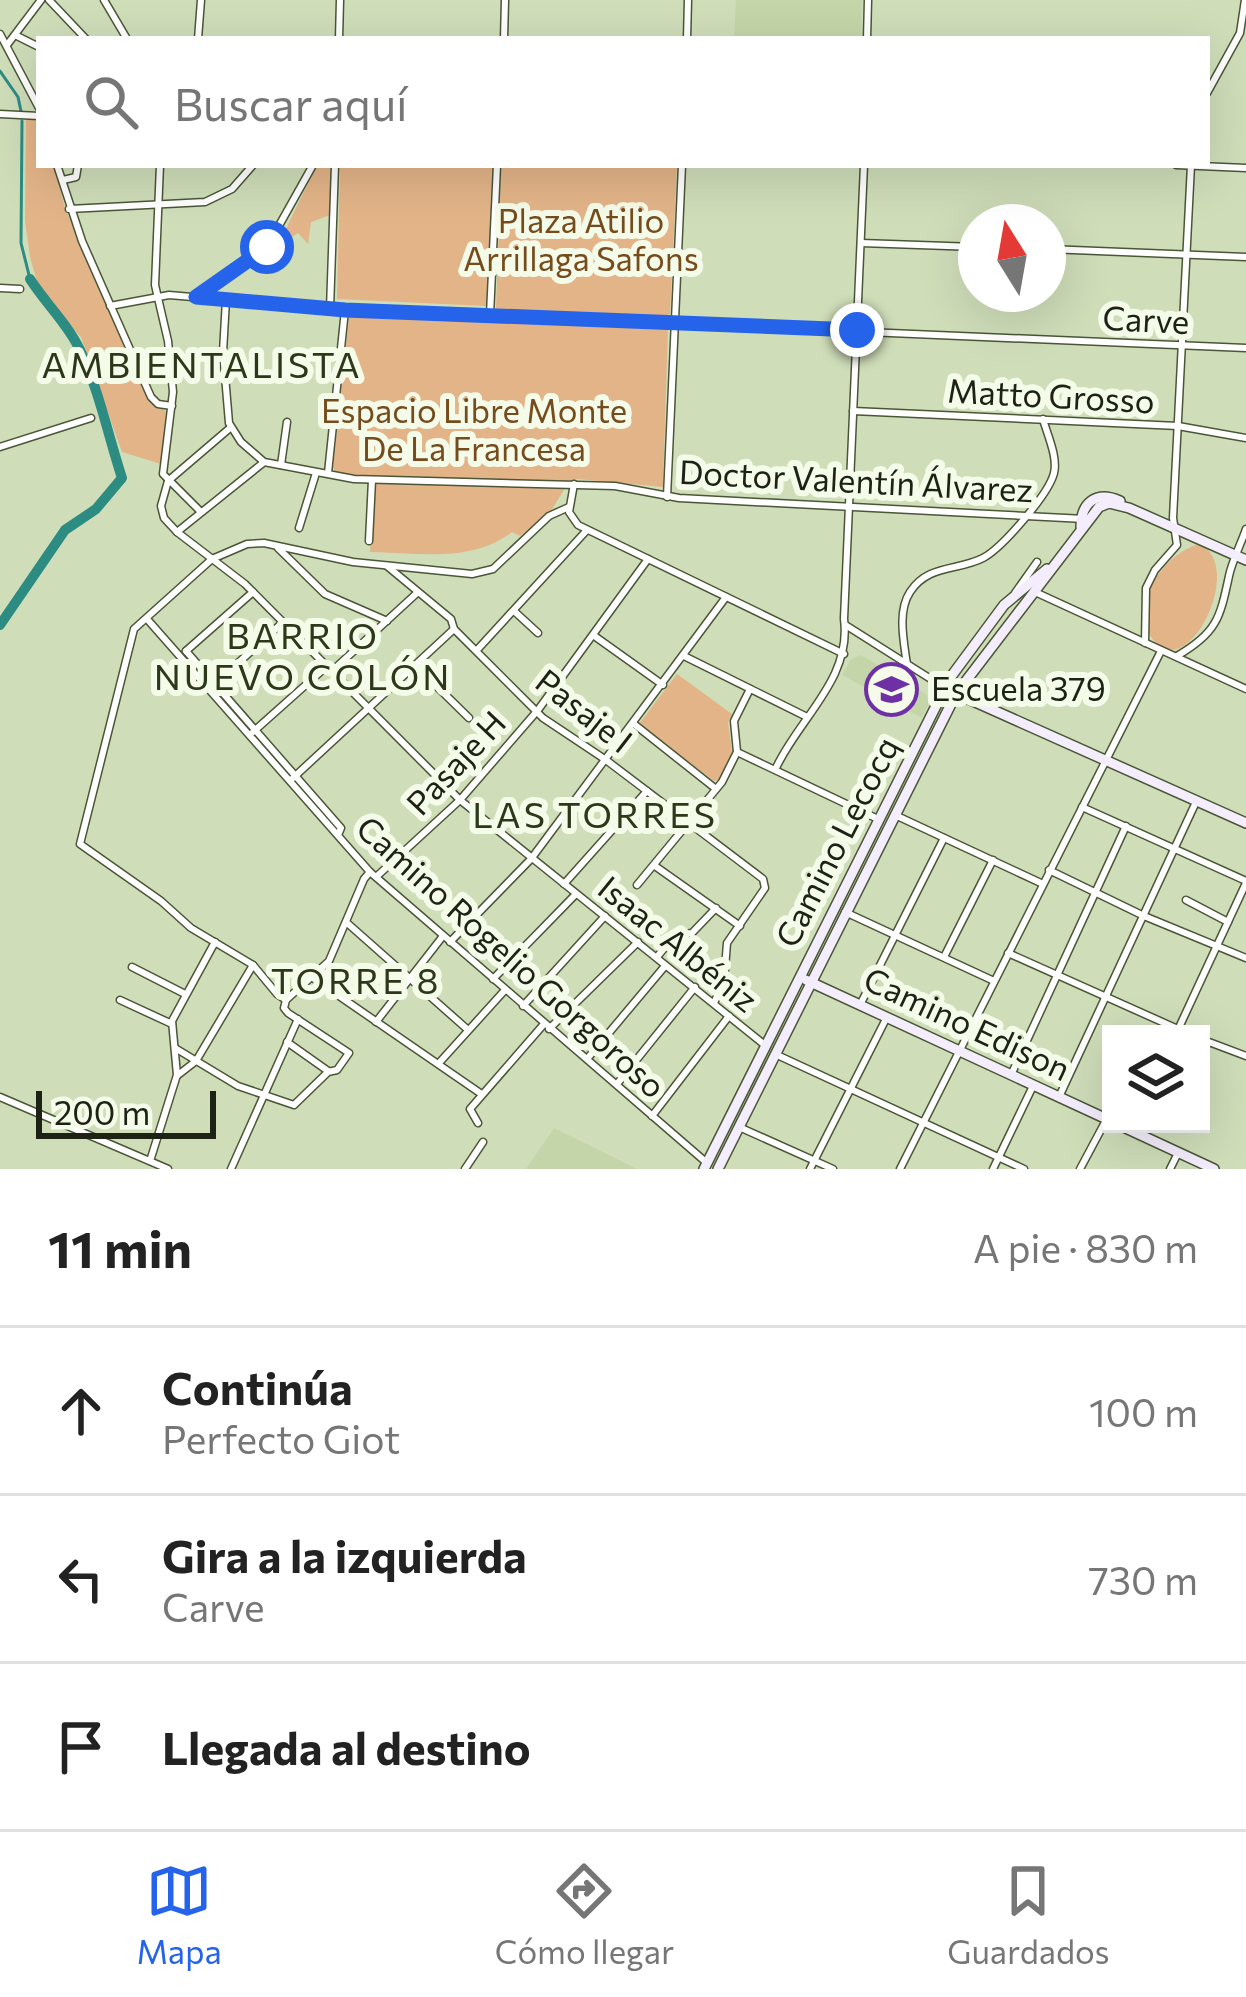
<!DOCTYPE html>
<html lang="es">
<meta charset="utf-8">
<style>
body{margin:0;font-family:Commissioner,sans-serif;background:#f2f2f2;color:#222}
.controls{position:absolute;right:36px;bottom:36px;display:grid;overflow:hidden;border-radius:0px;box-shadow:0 12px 48px #0002}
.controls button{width:108px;height:108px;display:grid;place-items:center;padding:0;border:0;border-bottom:3px solid #e0e0e0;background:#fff;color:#222;font:60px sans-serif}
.compass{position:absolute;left:958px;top:204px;width:108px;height:108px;border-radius:50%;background:#fff;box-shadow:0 12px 48px #0002;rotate:349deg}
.scale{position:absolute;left:36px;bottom:30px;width:180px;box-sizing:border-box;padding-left:12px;border:6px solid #1d2214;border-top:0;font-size:33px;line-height:42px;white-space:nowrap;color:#1d2214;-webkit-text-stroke:9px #f4fbe9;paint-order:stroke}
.stop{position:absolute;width:36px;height:36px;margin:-27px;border:9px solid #2563eb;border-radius:50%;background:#fff}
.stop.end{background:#2563eb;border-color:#fff;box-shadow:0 3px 12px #0008}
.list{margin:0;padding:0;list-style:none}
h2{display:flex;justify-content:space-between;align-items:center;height:156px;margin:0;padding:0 48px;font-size:51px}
h2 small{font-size:39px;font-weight:400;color:#767676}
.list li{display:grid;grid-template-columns:78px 1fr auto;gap:36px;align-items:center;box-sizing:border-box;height:168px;padding:0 48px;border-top:3px solid #e0e0e0}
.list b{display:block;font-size:45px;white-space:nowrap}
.list p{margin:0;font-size:39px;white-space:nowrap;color:#767676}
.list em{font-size:39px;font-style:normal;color:#767676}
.icon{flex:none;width:66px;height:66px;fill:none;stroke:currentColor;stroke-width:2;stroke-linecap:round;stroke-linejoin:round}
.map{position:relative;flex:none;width:1246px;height:1169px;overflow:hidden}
.search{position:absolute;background:#fff;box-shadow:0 12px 48px #0002;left:36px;right:36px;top:36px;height:132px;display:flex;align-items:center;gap:30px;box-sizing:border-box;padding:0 42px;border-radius:0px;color:#767676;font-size:45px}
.sheet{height:660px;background:#fff}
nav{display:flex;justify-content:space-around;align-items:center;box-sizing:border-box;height:168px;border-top:3px solid #e0e0e0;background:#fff;font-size:33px;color:#767676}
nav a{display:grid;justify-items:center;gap:6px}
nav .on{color:#2563eb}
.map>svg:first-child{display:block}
.built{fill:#c4d5a9}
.green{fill:#e3b488}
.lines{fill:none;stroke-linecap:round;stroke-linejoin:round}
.stream{stroke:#2d8c82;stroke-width:3}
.river{stroke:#2d8c82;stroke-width:10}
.street-casing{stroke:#4a5636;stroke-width:9}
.secondary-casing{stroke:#4a5636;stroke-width:12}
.street{stroke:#fff;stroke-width:6}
.secondary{stroke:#f4edfd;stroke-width:9}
.route{stroke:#2563eb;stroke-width:15}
.labels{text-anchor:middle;stroke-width:12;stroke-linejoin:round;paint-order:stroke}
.park-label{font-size:33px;fill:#774c1d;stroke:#f4fbe9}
.street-label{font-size:33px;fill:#1d2214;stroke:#f4fbe9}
.poi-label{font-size:33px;fill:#1d2214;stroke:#f4fbe9;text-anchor:start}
.neighbourhood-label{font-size:36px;letter-spacing:3px;fill:#2d3719;stroke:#f4fbe9}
</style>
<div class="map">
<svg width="1246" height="1169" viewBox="0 0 1246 1169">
<rect width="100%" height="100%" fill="#cfddb9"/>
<!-- built -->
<g class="built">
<polygon points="736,0 862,0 861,39 734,39"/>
<polygon points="861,655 926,694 929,703 922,718 842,675 851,659"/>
<polygon points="554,1128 607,1154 637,1169 526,1169"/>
</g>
<!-- green -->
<g class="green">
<polygon points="26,120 39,120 39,165 54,165 65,208 147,398 168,413 161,464 122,452 81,337 49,305 38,285 30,257 25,221"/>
<polygon points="317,165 332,165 330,215 311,222 308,244 298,233 289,239 284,233"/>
<polygon points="340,165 495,165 487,306 337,299"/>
<path d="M501 165H677L670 314C653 323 518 316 496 309Z"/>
<path d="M353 314 668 327 663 487 577 479 565 488 551 511 520 536 512 532C472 563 419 553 370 552L375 476 338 474 333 468 349 317Z"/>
<path d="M1199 544C1246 564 1190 681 1155 642 1125 608 1164 553 1199 544Z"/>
<polygon points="677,674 732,714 728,722 732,753 718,780 714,781 639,724"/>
</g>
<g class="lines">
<!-- stream -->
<g class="stream">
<polyline points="0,71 18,97 21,111"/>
<polyline points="22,121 21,243 30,279"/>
</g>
<!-- river -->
<path class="river" d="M0 625 65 530 96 509 122 478C108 435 99 390 80 350 68 324 46 304 30 279"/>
<defs>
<g id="street">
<polyline points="49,0 86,39"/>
<polyline points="104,0 127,39"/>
<polyline points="0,34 39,108"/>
<polyline points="15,35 39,47"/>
<polyline points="198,39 201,0"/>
<polyline points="339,39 340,0"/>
<polyline points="504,39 505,0"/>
<polyline points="687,39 688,0"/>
<polyline points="867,39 868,0"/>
<polyline points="7,45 41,0"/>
<polyline points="1207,93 1240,33 1245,0"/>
<polyline points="0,114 39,116"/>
<polyline points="57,165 82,241 151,397 158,404 172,406"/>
<polyline points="160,165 155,285 168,341 173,392 163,474 201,512"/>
<polyline points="1176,165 1246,168"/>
<polyline points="63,180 76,177 78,165"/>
<polyline points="69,209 205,202 232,189 253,165"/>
<polyline points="861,243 976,247"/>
<polyline points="1048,249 1246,257"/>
<polyline points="0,288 20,289"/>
<polyline points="196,297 267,247 313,165"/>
<polyline points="226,300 223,352 229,423 241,442 264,462 354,479 615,486 679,498 1085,519"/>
<polyline points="110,306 169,295 345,310 1246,348"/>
<polyline points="330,309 335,165"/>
<polyline points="490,315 497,165"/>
<polyline points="853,411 1178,426 1246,438"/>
<polyline points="230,428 168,481 161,506 164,518 177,532 245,584 460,800 766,1046"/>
<polyline points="0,447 91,418"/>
<polyline points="281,465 287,422"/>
<polyline points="328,473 345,310"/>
<polyline points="574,484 569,512 578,525 844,654"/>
<polyline points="667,497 682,165"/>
<polyline points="299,528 316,473"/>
<polyline points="177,532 263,463"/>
<polyline points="369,541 372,480"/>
<polyline points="278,548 325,594 387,621"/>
<polyline points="387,566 451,619 454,629 543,718 606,760 763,879 765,888 727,943 724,981 714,1003"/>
<polyline points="1035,592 1246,689"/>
<polyline points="1015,593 1037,562"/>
<polyline points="514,611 538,633"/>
<polyline points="147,619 370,872 707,1163"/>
<polyline points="847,626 945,688"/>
<polyline points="593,635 663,685"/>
<polyline points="1145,643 1146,588 1155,570 1177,545 1173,518 1191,165"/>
<polyline points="477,650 587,530"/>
<polyline points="186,651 341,828 338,835"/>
<polyline points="186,651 253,592"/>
<polyline points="684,656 807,717"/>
<path d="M1177 656C1217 633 1220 618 1229 576 1232 561 1241 544 1246 529"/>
<path d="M907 665C904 642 897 612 910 592 928 564 958 571 983 558 1002 548 1049 494 1054 473 1058 457 1047 434 1043 419"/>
<polyline points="416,666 469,718"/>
<polyline points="332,671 417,593"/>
<polyline points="216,683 282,623"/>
<polyline points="634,724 716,789"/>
<polyline points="253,732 327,666"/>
<polyline points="737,752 880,820"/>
<path d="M776 768C799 718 852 679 844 619L864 165"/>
<polyline points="293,778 454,629"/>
<polyline points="1082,807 1246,881"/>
<polyline points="895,815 1043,884"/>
<polyline points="655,866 740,926"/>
<polyline points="1049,870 1144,916 1246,958"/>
<polyline points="376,877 460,800 538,710 648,559"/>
<polyline points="564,884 647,791"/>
<polyline points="637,885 722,782 737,752 734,721 750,689"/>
<polyline points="1186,900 1228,922"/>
<polyline points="845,912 994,981"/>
<polyline points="346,922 467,1029"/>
<polyline points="450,942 531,859 726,597"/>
<polyline points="1008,953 1189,1034"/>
<polyline points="657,957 675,935 692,933 716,908"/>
<polyline points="944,957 993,860"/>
<polyline points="132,967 185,994"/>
<polyline points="313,978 480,1093"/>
<polyline points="493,979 576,894"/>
<polyline points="120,1000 172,1024"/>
<polyline points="286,1000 277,994 253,965 191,928 161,901 80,844 134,629 212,559 247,544 264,543 353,562 472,574 493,569 549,516 569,507"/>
<polyline points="286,1000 329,961 364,879 370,872"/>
<polyline points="860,1005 944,838"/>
<polyline points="523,1006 605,916"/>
<polyline points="376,1022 443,936"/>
<polyline points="549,1029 638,942"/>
<polyline points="1176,1034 1246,883"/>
<polyline points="1201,1039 1246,1056"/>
<polyline points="287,1042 328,1071"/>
<polyline points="175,1048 238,1086 294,1105 328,1072 337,1070 349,1053 288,1013 284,1008 286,1000"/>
<polyline points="775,1054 1024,1169"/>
<polyline points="587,1059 665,966"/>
<polyline points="439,1063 505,990"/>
<polyline points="178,1075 196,1061 253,965"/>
<polyline points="1011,1075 1126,826"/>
<polyline points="617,1084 695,987"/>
<polyline points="0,1097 168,1169"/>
<polyline points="1059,1097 1196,802"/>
<polyline points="652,1116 729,1016"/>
<polyline points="478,1123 470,1109 544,1024"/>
<polyline points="739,1127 833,1169"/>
<polyline points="150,1161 177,1075 172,1021 215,942"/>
<polyline points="231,1169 298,1019"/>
<polyline points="465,1169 483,1142"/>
<polyline points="810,1169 887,1017"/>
<polyline points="900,1169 1161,651"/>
<polyline points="993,1169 1033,1086"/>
<polyline points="1080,1169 1111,1111"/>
<polyline points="1170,1169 1178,1153"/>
</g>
<g id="secondary">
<path d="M1081 527C1081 503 1096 490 1120 501"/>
<polyline points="955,693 1246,823"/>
<polyline points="806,980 1111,1121"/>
<polyline points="1117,1124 1214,1169"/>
<polyline points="704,1169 950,678 1004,605 1047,569"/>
<polyline points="718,1169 956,694 1099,507 1109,503 1129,508 1246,560"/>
</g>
</defs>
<!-- street casing -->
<use href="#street" class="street-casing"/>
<!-- secondary casing -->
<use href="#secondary" class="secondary-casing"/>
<!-- street -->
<use href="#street" class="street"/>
<!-- secondary -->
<use href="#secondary" class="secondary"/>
</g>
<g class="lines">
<!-- route -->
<polyline class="route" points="267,247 196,297 345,310 857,330"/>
</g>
<!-- icons -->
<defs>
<symbol id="school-ring" viewBox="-11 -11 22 22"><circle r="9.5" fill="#f4fbe9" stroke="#6f30a5" stroke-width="1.5"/><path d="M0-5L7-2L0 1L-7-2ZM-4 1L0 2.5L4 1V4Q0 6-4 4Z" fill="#6f30a5"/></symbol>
</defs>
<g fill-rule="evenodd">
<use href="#school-ring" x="862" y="660" width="59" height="59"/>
</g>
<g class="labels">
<!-- park labels -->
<g class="park-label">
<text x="581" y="233">Plaza Atilio<tspan x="581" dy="38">Arrillaga Safons</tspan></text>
<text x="474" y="423">Espacio Libre Monte<tspan x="474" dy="38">De La Francesa</tspan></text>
</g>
<!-- street labels -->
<g class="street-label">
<text transform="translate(1146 320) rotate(3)" y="12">Carve</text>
<text transform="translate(1051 396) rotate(3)" y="12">Matto Grosso</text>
<text transform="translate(856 481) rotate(3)" y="12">Doctor Valentín Álvarez</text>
<text transform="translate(584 711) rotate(38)" y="12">Pasaje I</text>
<text transform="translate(456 763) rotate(-47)" y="12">Pasaje H</text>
<text transform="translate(837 842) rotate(-63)" y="12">Camino Lecocq</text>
<text transform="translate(678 944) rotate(39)" y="12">Isaac Albéniz</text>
<text transform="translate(511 957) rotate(42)" y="12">Camino Rogelio Gorgoroso</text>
<text transform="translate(967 1024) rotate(25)" y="12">Camino Edison</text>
</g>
<!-- poi labels -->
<g class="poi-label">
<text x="931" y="701">Escuela 379</text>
</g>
<!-- neighbourhood labels -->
<g class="neighbourhood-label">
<text x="202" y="378">AMBIENTALISTA</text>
<text x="303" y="649">BARRIO<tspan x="303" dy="41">NUEVO COLÓN</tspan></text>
<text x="595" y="828">LAS TORRES</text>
<text x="356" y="994">TORRE 8</text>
</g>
</g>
</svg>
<div class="controls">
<button><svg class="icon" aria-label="layers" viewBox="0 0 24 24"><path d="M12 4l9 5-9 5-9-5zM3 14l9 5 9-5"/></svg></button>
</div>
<svg class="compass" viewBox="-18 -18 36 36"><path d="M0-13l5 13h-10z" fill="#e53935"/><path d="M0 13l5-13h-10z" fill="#767676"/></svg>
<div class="scale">200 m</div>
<div class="stop" style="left:267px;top:247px"></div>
<div class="stop end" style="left:857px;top:330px"></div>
<div class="search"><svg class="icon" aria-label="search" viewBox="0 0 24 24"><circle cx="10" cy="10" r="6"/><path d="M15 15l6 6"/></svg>Buscar aquí</div>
</div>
<section class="sheet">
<h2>11 min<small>A pie · 830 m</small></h2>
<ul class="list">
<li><svg class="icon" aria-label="ahead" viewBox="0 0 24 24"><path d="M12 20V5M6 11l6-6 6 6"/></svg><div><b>Continúa</b><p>Perfecto Giot</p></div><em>100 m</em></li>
<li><svg class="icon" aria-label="left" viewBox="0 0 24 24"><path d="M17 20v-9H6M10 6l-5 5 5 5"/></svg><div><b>Gira a la izquierda</b><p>Carve</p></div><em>730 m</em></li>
<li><svg class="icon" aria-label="arrive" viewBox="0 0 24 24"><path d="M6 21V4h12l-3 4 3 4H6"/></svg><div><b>Llegada al destino</b></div></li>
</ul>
</section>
<nav>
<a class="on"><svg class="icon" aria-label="map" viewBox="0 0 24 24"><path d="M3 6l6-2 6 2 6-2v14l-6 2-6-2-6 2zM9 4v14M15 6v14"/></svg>Mapa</a>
<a><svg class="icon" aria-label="directions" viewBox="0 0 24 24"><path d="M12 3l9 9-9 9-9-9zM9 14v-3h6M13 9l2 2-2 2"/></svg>Cómo llegar</a>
<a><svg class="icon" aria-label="saved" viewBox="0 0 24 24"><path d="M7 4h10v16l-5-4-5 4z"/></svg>Guardados</a>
</nav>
